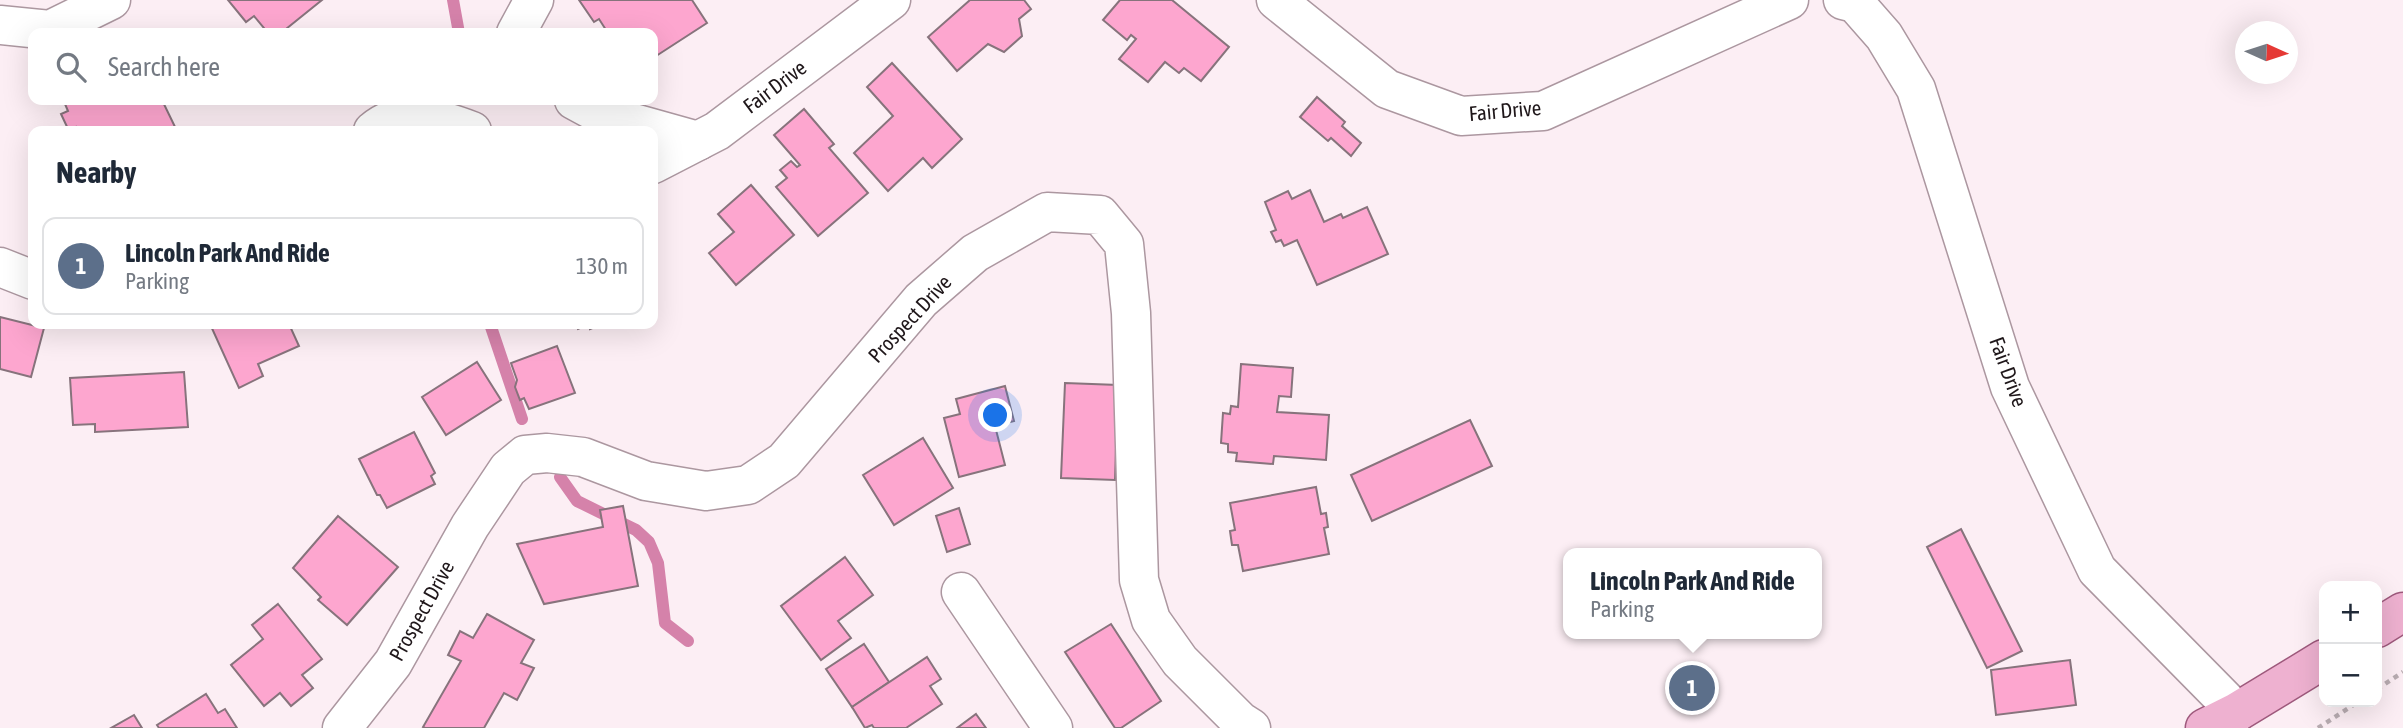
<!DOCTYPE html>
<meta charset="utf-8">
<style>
body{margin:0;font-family:"Asap Condensed",sans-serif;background:#f2f2f3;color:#1f2937}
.controls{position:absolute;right:21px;bottom:21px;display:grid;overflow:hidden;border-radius:14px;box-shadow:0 7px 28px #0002}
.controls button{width:63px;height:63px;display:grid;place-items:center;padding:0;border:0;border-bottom:2px solid #e0e1e3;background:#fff;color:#1f2937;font:35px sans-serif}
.compass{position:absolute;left:2235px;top:21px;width:63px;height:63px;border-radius:50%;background:#fff;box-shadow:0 7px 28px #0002;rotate:93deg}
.you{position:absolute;left:996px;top:416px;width:24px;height:24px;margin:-18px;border:5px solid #fff;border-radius:50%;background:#1a73e8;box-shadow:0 0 0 10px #1a73e833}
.badge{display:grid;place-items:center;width:46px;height:46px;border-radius:50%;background:#357e82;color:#fff;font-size:23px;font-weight:700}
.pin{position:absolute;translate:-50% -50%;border:4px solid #fff;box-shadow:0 2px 7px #0006}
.popup{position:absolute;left:1563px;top:548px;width:259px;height:91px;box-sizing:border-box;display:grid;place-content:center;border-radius:14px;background:#fff;filter:drop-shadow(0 2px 5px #0005);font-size:23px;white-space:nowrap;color:#747a83}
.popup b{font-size:26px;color:#1f2937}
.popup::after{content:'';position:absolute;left:50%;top:100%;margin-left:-14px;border:14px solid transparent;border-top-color:#fff}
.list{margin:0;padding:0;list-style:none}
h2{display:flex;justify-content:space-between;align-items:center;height:91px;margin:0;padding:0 28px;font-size:30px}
h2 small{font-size:23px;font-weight:400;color:#747a83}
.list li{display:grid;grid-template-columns:46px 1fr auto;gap:21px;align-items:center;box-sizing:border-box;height:98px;margin:0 14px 14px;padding:0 14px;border:2px solid #e0e1e3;border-radius:14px}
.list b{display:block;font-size:26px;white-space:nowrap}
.list p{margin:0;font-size:23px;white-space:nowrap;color:#747a83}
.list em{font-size:23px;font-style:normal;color:#747a83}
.icon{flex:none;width:38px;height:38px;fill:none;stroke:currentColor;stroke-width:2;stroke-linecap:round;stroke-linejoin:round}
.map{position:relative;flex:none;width:2403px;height:728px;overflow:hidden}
.search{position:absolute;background:#fff;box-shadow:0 7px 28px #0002;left:28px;top:28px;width:630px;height:77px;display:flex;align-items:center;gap:18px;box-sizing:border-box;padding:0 24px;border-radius:14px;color:#747a83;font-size:26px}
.panel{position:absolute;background:#fff;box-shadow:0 7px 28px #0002;left:28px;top:126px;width:630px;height:203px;border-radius:14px}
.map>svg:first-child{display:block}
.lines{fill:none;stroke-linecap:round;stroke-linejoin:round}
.stream{stroke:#d582aa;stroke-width:12}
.building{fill:#fda6cf;stroke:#87737c;stroke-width:2}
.minor-casing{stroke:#ac97a0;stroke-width:41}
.major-casing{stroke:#9e597c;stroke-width:41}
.path{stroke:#b8acb1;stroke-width:4.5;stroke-dasharray:5 5;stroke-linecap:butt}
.minor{stroke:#fff;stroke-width:38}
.major{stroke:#eeb1d0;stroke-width:38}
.labels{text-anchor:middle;stroke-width:6;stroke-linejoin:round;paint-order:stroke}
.street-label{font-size:21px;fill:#1f171a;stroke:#fff}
</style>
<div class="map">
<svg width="2403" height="728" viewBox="0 0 2403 728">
<rect width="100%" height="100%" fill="#fceef4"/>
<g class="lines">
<!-- stream -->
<g class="stream">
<polyline points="453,0 459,33"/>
<polyline points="490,324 522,419"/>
<polyline points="560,477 577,501 636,530 649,542 658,563 665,623 688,641"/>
</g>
</g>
<!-- building -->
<g class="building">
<polygon points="228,0 322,0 281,33 268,33 254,16 246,22"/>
<polygon points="579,0 692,0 707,23 653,58 653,33 608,33 599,19 594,22"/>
<polygon points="970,0 1024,0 1031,9 1019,19 1022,36 1004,52 988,44 957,71 928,37"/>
<polygon points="1120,0 1172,0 1229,47 1201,81 1184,68 1179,73 1165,62 1148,82 1119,59 1136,39 1131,35 1127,40 1103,20"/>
<polygon points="892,63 962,139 932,168 923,158 888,191 854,153 893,116 867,87"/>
<polygon points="1317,97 1345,122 1342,126 1361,143 1351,156 1331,138 1328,141 1300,117"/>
<polygon points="75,100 162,100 177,131 78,131 76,127 69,131 61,114 68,111 65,104"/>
<polygon points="804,109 834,144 829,148 868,193 818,236 776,187 787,178 780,170 791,161 797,167 800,165 774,135"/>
<polygon points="751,185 794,235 736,285 709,253 734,232 718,214"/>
<polygon points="1310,190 1324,222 1341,214 1343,218 1367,207 1388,254 1317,285 1297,240 1284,246 1281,240 1276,242 1271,232 1276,230 1265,202 1288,191 1292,199"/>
<polygon points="0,317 44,328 31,377 0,369"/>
<polygon points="210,324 289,324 299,346 258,364 263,376 239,388"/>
<polygon points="576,324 602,324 590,329 589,324 578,329"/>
<polygon points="557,346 575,393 529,409 524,398 520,400 515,387 517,380 511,363"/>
<polygon points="477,362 501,400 446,435 422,397"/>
<polygon points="1241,364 1293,368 1291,397 1279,396 1277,412 1329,415 1326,460 1274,456 1273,464 1236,461 1237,453 1228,452 1228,444 1221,443 1223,413 1230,414 1231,406 1238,407"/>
<polygon points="184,372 188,427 95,432 95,424 73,425 70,378"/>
<polygon points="1065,383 1118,385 1115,480 1061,478"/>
<polygon points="1005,386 1014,421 995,426 1005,465 959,477 944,418 960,414 956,399"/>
<polygon points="1470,420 1492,466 1372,521 1351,475"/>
<polygon points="414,432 435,473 431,476 435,484 387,508 380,495 377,495 359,459"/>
<polygon points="923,438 953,488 894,525 863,475"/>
<polygon points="1316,487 1321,514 1326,513 1328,527 1324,528 1329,554 1243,571 1238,545 1232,545 1230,531 1235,530 1230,503"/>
<polygon points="623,506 638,586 544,604 517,544 603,527 600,510"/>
<polygon points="959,508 970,544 947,552 936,516"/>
<polygon points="338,516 398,567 347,625 318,600 321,597 293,568"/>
<polygon points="1961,529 2022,651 1987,668 1927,547"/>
<polygon points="845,557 873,595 838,621 851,638 821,660 781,606"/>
<polygon points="278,604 322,659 302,675 313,688 291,706 280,693 264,706 231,665 263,639 252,625"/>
<polygon points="487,614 534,640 521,663 534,668 517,700 504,693 484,728 425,728 423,727 461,661 448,655 460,631 473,638"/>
<polygon points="1111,624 1161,701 1121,728 1115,728 1065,652"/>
<polygon points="864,644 889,682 852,707 826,669"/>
<polygon points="927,657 941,679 930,686 942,704 906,728 874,728 872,725 865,728 852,707"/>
<polygon points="2070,660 2076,705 1996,715 1991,670"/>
<polygon points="206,694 218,713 225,709 237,728 159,728 157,725"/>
<polygon points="976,714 986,728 957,728"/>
<polygon points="134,715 142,728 111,728"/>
</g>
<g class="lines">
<defs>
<g id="minor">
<polyline points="1276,0 1387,89 1461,116 1543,111 1789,0"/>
<polyline points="1843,0 1855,3 1884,36 1916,89 2010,387 2097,570 2237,712"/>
<polyline points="0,25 50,30 111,0"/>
<polyline points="516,33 534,0"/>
<polyline points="574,100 598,113 698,141"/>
<path d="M373 131C401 106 441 119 472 131"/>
<polyline points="653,164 717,131 891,0"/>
<polyline points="0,267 33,280"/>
<polyline points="961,592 1053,728"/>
<polyline points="342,728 393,663 470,526 508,469 525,455 547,453 583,457 646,481 706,491 748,485 784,461 921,300 975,253 1047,212 1100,215 1124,244 1131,313 1139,580 1151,620 1180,661 1240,721 1251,728"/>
</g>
<g id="major">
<polyline points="2377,628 2403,612"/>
<polyline points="2205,728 2237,712 2324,659"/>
</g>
</defs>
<!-- minor casing -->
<use href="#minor" class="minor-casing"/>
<!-- major casing -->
<use href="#major" class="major-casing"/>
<!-- path -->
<g class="path">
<polyline points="2377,689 2403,672"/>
<polyline points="2318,728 2358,702"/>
</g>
<!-- minor -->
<use href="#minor" class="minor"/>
<!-- major -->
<use href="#major" class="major"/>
</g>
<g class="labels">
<!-- street labels -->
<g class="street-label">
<text transform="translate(775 87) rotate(-37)" y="7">Fair Drive</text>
<text transform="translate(1505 111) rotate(-5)" y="7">Fair Drive</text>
<text transform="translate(910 319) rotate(-47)" y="7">Prospect Drive</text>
<text transform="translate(2008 372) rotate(70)" y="7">Fair Drive</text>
<text transform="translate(422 611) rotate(-61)" y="7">Prospect Drive</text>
</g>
</g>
</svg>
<div class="controls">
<button>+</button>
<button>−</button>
</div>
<svg class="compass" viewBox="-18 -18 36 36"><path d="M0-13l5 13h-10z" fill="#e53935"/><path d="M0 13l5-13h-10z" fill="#747a83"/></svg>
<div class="you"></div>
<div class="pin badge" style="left:1692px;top:688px;background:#5c6f8a">1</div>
<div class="popup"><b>Lincoln Park And Ride</b>Parking</div>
<div class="search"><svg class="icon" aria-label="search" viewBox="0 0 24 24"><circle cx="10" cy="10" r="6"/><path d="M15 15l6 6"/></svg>Search here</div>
<section class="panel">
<h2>Nearby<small></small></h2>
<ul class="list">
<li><span class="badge" style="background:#5c6f8a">1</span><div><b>Lincoln Park And Ride</b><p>Parking</p></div><em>130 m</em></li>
</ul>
</section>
</div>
